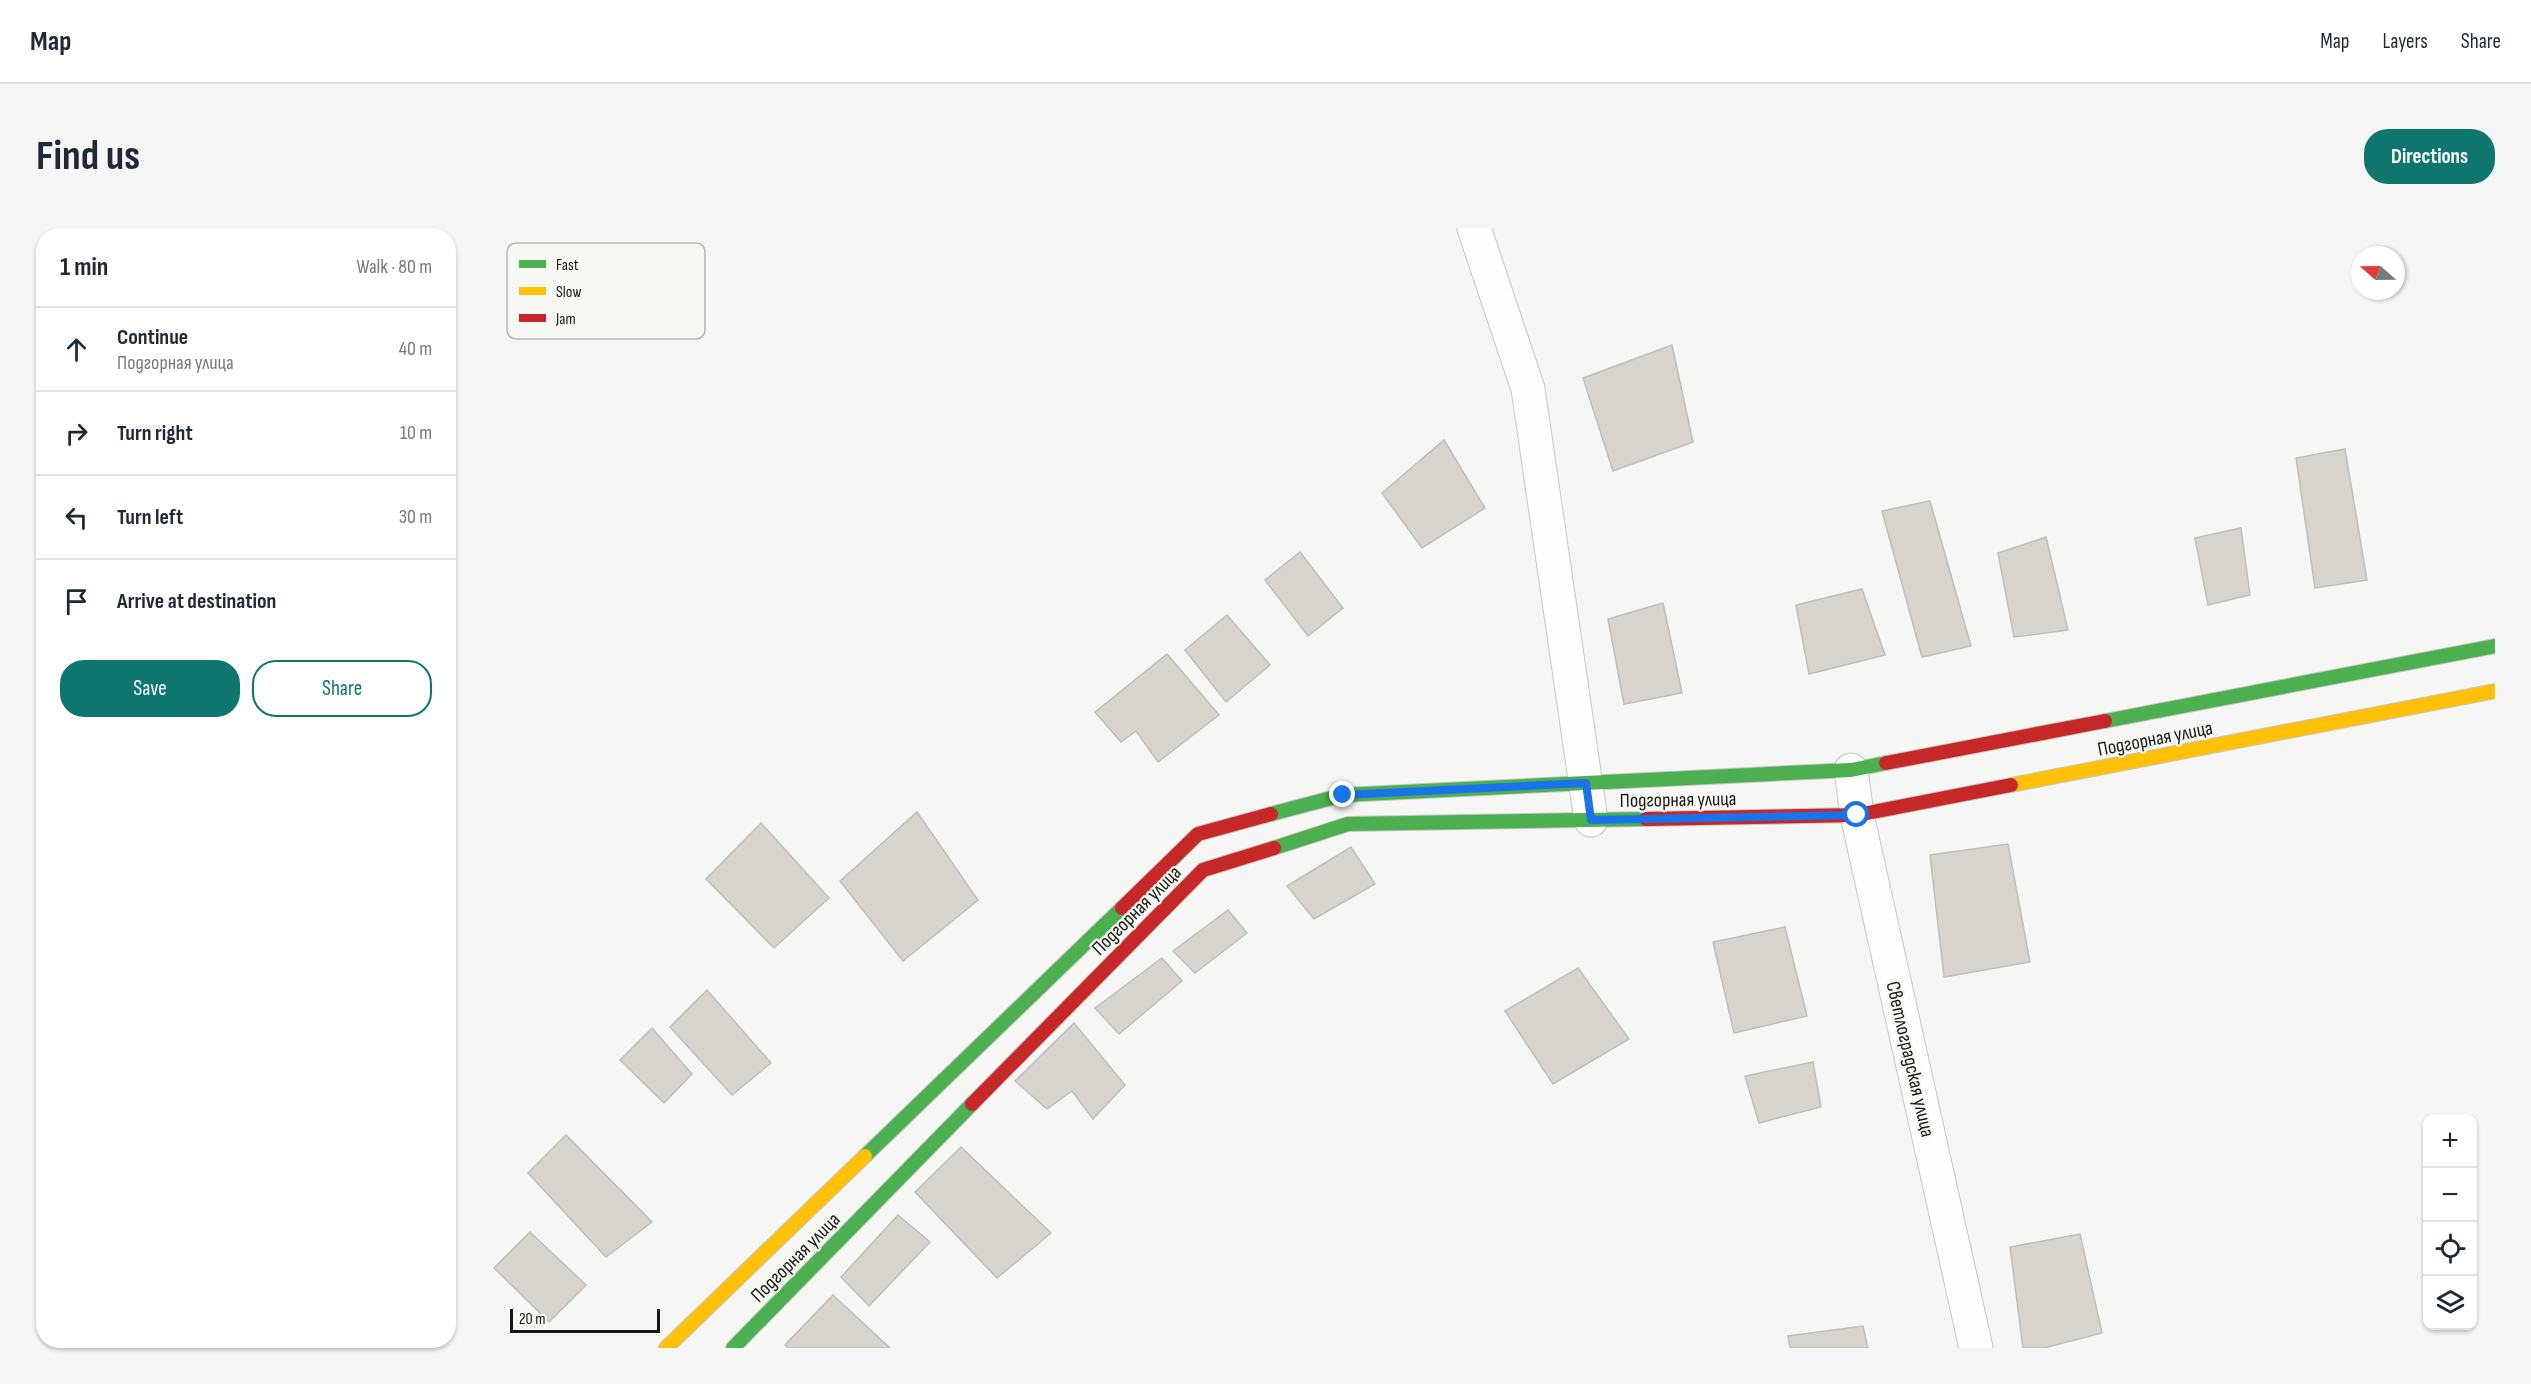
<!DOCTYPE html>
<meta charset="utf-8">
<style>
body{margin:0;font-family:"Sofia Sans Condensed",sans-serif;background:#f6f6f7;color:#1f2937}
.controls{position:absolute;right:18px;bottom:18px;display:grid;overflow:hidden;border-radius:12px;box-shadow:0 2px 4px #0004}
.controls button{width:54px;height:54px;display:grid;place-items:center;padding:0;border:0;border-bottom:2px solid #e0e1e3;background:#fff;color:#1f2937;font:30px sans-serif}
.compass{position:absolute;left:1859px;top:18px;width:54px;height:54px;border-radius:50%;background:#fff;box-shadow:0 2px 4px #0004;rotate:290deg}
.scale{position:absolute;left:18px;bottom:15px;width:150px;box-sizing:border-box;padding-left:6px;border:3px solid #171715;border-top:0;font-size:16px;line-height:21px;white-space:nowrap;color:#171715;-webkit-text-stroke:4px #f7f8f3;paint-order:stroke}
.stop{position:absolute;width:18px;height:18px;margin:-14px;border:4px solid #1a73e8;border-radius:50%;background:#fff}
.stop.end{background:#1a73e8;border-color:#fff;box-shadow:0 2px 6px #0008}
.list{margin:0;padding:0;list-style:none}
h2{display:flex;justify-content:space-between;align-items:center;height:78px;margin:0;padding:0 24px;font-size:26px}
h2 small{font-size:20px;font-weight:400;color:#747a83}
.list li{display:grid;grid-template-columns:39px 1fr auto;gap:18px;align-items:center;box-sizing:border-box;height:84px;padding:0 24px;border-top:2px solid #e0e1e3}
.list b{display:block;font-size:22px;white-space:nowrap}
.list p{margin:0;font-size:20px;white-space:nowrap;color:#747a83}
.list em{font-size:20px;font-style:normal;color:#747a83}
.actions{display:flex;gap:12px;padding:18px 24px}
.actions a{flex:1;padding:14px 0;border:2px solid #0f766e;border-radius:24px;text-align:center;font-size:21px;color:#0f766e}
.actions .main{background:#0f766e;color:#fff}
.icon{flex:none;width:33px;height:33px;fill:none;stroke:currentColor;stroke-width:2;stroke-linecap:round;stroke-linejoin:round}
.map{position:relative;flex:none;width:2003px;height:1120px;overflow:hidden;border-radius:24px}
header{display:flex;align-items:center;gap:36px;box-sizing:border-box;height:84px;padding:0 30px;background:#fff;border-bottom:2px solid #e0e1e3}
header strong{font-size:28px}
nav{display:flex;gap:33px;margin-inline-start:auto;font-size:21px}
.intro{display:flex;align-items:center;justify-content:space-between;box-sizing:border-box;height:144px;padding:0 36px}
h1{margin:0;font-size:42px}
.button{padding:15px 27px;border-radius:24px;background:#0f766e;color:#fff;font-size:21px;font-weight:700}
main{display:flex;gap:36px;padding:0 36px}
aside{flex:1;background:#fff;border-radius:24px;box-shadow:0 2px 4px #0004}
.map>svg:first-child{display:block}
.building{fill:#d6d4cc;stroke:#bebebc;stroke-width:1.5}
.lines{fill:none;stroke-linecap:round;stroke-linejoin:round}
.street-casing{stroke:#c5c6c4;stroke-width:35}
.fast-casing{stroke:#c5c6c4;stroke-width:16}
.slow-casing{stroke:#c5c6c4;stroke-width:16}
.jam-casing{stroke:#c5c6c4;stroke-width:16}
.street{stroke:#fefefd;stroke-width:33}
.fast{stroke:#4caf50;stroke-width:14}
.slow{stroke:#ffc107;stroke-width:14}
.jam{stroke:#c62828;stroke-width:14}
.route{stroke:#1a73e8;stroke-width:8}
.labels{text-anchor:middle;stroke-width:4.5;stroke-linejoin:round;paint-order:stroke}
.street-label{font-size:20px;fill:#171715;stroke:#f7f8f3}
.key{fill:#f7f8f3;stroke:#b4b4b0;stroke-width:1.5}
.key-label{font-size:16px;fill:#171715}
</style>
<header>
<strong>Map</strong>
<nav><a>Map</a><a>Layers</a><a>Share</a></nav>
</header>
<div class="intro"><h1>Find us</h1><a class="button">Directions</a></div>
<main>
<aside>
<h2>1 min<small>Walk · 80 m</small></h2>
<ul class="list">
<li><svg class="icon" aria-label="ahead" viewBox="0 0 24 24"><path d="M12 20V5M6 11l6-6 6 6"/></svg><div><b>Continue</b><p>Подгорная улица</p></div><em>40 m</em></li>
<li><svg class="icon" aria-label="right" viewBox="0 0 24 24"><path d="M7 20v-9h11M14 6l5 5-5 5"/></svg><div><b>Turn right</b></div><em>10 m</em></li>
<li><svg class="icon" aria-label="left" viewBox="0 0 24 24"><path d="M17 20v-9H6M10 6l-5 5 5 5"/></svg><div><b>Turn left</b></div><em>30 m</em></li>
<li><svg class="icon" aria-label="arrive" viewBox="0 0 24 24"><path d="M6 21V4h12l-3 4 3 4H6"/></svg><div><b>Arrive at destination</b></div></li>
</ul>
<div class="actions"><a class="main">Save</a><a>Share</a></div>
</aside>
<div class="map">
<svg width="2003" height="1120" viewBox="0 0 2003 1120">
<rect width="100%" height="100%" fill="#f6f7f4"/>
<!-- building -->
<g class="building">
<polygon points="1180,117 1201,214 1121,243 1091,150"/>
<polygon points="952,212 993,280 930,320 890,265"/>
<polygon points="1853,221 1875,352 1823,360 1804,230"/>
<polygon points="1438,273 1479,418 1430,429 1390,283"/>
<polygon points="1749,300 1758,367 1716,377 1703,310"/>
<polygon points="1554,309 1576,402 1522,409 1506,325"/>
<polygon points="808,324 851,380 816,408 773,352"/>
<polygon points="1370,361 1393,427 1317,446 1304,377"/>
<polygon points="1171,375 1190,465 1132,476 1116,391"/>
<polygon points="735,387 778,437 734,474 693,422"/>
<polygon points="675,426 727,487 666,534 644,503 629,514 603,484"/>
<polygon points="425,584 486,672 411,733 348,653"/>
<polygon points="269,595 337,670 282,720 214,651"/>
<polygon points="1516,616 1538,734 1452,749 1438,627"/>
<polygon points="859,619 883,656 822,691 795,658"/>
<polygon points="736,682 755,705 703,745 681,723"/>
<polygon points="1293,699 1315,788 1242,805 1221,714"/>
<polygon points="670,730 690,753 627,806 603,780"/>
<polygon points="1086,740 1137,811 1061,856 1013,783"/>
<polygon points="215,762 279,835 240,867 178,799"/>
<polygon points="582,795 633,857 601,891 580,863 555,881 523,853"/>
<polygon points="160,800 200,846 172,875 128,832"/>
<polygon points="1321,834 1329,879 1267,895 1253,848"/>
<polygon points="74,907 160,994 114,1029 36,945"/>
<polygon points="469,919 559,1005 505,1050 423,964"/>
<polygon points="406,987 438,1014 377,1078 349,1049"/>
<polygon points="38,1004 94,1057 57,1094 2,1040"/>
<polygon points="1588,1006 1610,1105 1552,1120 1531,1120 1518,1019"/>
<polygon points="341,1067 398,1120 296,1120 293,1117"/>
<polygon points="1371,1098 1376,1120 1298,1120 1296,1108"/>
</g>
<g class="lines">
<defs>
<g id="street">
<polyline points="982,0 1036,161 1099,592"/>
<polyline points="1359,542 1365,587 1484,1120"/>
</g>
<g id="fast">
<polyline points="1613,493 2003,418"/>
<polyline points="779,586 851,567 1359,542 1394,535"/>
<polyline points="782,620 856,596 1154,591"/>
<polyline points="373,928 630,680"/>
<polyline points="241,1120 480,876"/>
</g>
<g id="slow">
<polyline points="1519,557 2003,463"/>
<polyline points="174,1120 373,928"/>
</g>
<g id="jam">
<polyline points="1394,535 1613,493"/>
<polyline points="1154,591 1365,587 1519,557"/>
<polyline points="630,680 706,606 779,586"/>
<polyline points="480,876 711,642 782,620"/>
</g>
</defs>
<!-- street casing -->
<use href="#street" class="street-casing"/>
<!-- fast casing -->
<use href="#fast" class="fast-casing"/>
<!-- slow casing -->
<use href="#slow" class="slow-casing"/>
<!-- jam casing -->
<use href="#jam" class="jam-casing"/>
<!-- street -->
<use href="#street" class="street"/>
<!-- fast -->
<use href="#fast" class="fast"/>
<!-- slow -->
<use href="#slow" class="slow"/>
<!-- jam -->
<use href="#jam" class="jam"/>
</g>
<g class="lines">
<!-- route -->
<polyline class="route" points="851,567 1094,555 1099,592 1365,587"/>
</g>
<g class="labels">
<!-- street labels -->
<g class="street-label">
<text transform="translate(1663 510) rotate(-11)" y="7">Подгорная улица</text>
<text transform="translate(1186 571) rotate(-1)" y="7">Подгорная улица</text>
<text transform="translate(644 682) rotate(-45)" y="7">Подгорная улица</text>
<text transform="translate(1419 831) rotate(77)" y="7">Светлоградская улица</text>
<text transform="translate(303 1029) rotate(-45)" y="7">Подгорная улица</text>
</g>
</g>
<!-- legend -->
<rect x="15" y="15" width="198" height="96" rx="9" class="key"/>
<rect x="27" y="32" width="27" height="8" fill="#4caf50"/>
<rect x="27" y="59" width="27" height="8" fill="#ffc107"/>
<rect x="27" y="86" width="27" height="8" fill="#c62828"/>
<g class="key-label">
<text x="64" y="42">Fast</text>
<text x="64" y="69">Slow</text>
<text x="64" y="96">Jam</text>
</g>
</svg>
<div class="controls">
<button>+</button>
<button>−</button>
<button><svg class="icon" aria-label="locate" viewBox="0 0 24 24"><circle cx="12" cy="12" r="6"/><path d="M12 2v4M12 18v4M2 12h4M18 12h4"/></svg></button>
<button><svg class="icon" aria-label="layers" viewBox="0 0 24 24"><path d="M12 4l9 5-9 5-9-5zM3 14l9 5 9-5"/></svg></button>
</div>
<svg class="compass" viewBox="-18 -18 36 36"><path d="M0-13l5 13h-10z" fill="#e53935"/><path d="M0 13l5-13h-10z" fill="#747a83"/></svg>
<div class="scale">20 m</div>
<div class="stop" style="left:1365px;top:587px"></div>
<div class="stop end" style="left:851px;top:567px"></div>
</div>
</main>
